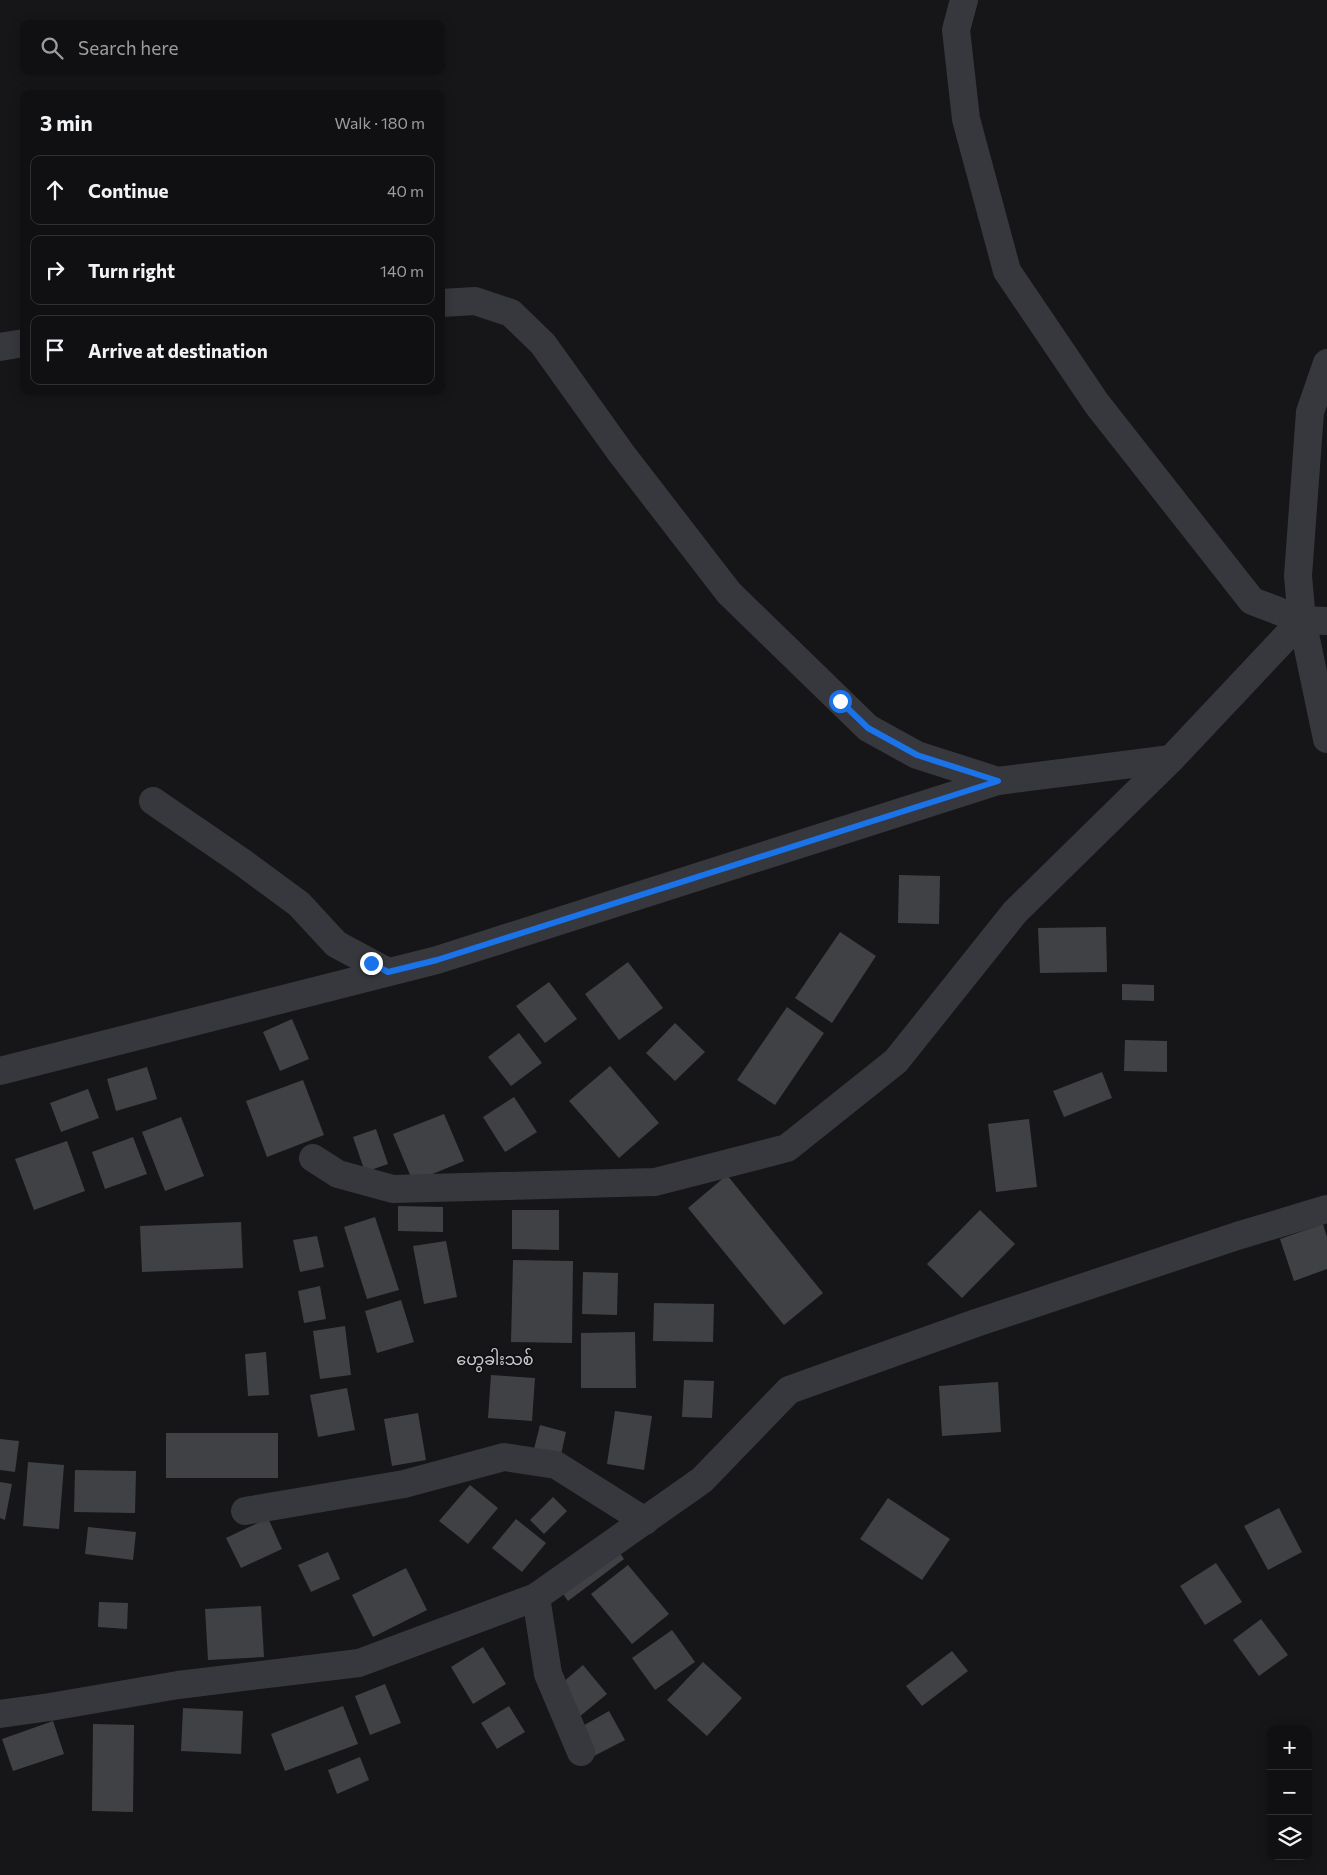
<!DOCTYPE html>
<meta charset="utf-8">
<style>
body{margin:0;font-family:Commissioner,"Noto Sans Myanmar",sans-serif;background:#19191b;color:#f1f3f6}
.controls{position:absolute;right:15px;bottom:15px;display:grid;overflow:hidden;border-radius:10px;box-shadow:0 2px 12px #0003}
.controls button{width:45px;height:45px;display:grid;place-items:center;padding:0;border:0;border-bottom:1px solid #303032;background:#101012;color:#f1f3f6;font:25px sans-serif}
.stop{position:absolute;width:15px;height:15px;margin:-11px;border:4px solid #1a73e8;border-radius:50%;background:#fff}
.stop.end{background:#1a73e8;border-color:#fff;box-shadow:0 1px 5px #0008}
.list{margin:0;padding:0;list-style:none}
h2{display:flex;justify-content:space-between;align-items:center;height:65px;margin:0;padding:0 20px;font-size:21px}
h2 small{font-size:16px;font-weight:400;color:#9c9d9f}
.list li{display:grid;grid-template-columns:32px 1fr auto;gap:15px;align-items:center;box-sizing:border-box;height:70px;margin:0 10px 10px;padding:0 10px;border:1px solid #303032;border-radius:10px}
.list b{display:block;font-size:19px;white-space:nowrap}
.list em{font-size:16px;font-style:normal;color:#9c9d9f}
.icon{flex:none;width:28px;height:28px;fill:none;stroke:currentColor;stroke-width:2;stroke-linecap:round;stroke-linejoin:round}
.map{position:relative;flex:none;width:1327px;height:1875px;overflow:hidden}
.search{position:absolute;background:#101012;box-shadow:0 2px 12px #0003;left:20px;top:20px;width:425px;height:55px;display:flex;align-items:center;gap:12px;box-sizing:border-box;padding:0 18px;border-radius:10px;color:#9c9d9f;font-size:19px}
.panel{position:absolute;background:#101012;box-shadow:0 2px 12px #0003;left:20px;top:90px;width:425px;height:305px;border-radius:10px}
.map>svg:first-child{display:block}
.building{fill:#404145}
.lines{fill:none;stroke-linecap:round;stroke-linejoin:round}
.minor{stroke:#37383d;stroke-width:28}
.route{stroke:#1a73e8;stroke-width:6}
.labels{text-anchor:middle;stroke-width:4;stroke-linejoin:round;paint-order:stroke}
.quarter-label{font-size:16px;fill:#c9ccd4;stroke:#111113}
</style>
<div class="map">
<svg width="1327" height="1875" viewBox="0 0 1327 1875">
<rect width="100%" height="100%" fill="#161618"/>
<!-- building -->
<g class="building">
<polygon points="899,875 940,876 939,924 898,923"/>
<polygon points="1106,927 1107,972 1040,973 1038,928"/>
<polygon points="840,932 876,956 832,1023 795,998"/>
<polygon points="628,962 663,1008 619,1040 585,994"/>
<polygon points="549,982 577,1019 545,1043 516,1006"/>
<polygon points="1122,984 1154,985 1154,1001 1122,1000"/>
<polygon points="787,1007 824,1033 775,1105 737,1080"/>
<polygon points="292,1019 309,1059 280,1071 263,1032"/>
<polygon points="675,1023 705,1052 675,1081 646,1053"/>
<polygon points="519,1033 542,1063 511,1086 488,1057"/>
<polygon points="1125,1040 1167,1041 1167,1072 1124,1071"/>
<polygon points="610,1066 659,1123 619,1158 569,1101"/>
<polygon points="147,1067 157,1099 116,1111 107,1079"/>
<polygon points="1102,1072 1112,1098 1064,1117 1053,1091"/>
<polygon points="303,1080 324,1135 267,1157 246,1101"/>
<polygon points="88,1089 99,1118 61,1132 50,1103"/>
<polygon points="514,1097 537,1132 505,1152 483,1117"/>
<polygon points="444,1114 464,1161 413,1182 393,1134"/>
<polygon points="181,1117 204,1176 165,1191 142,1132"/>
<polygon points="1029,1119 1037,1187 996,1192 988,1124"/>
<polygon points="376,1129 388,1164 365,1172 353,1137"/>
<polygon points="133,1137 147,1174 105,1189 92,1152"/>
<polygon points="67,1141 85,1191 34,1210 15,1159"/>
<polygon points="727,1175 823,1293 784,1325 688,1208"/>
<polygon points="398,1206 443,1207 443,1232 398,1231"/>
<polygon points="512,1210 559,1210 559,1250 512,1249"/>
<polygon points="980,1210 1015,1244 962,1298 927,1264"/>
<polygon points="375,1217 399,1290 367,1299 344,1227"/>
<polygon points="241,1222 243,1268 142,1272 140,1226"/>
<polygon points="1323,1224 1327,1237 1327,1269 1294,1281 1280,1239"/>
<polygon points="317,1236 324,1267 300,1272 293,1240"/>
<polygon points="446,1241 457,1297 424,1304 413,1246"/>
<polygon points="513,1260 573,1261 572,1343 511,1342"/>
<polygon points="583,1272 618,1273 617,1315 582,1314"/>
<polygon points="320,1286 326,1319 304,1323 298,1291"/>
<polygon points="401,1300 414,1342 377,1353 365,1311"/>
<polygon points="654,1303 714,1304 713,1342 653,1341"/>
<polygon points="345,1326 351,1375 320,1379 313,1331"/>
<polygon points="635,1332 636,1388 581,1388 581,1333"/>
<polygon points="266,1352 269,1395 248,1396 245,1354"/>
<polygon points="491,1375 535,1378 532,1421 488,1418"/>
<polygon points="684,1380 714,1381 712,1418 682,1417"/>
<polygon points="998,1382 1001,1432 942,1436 939,1386"/>
<polygon points="347,1388 355,1430 318,1437 310,1395"/>
<polygon points="615,1411 652,1416 644,1470 607,1464"/>
<polygon points="418,1413 426,1460 392,1466 384,1419"/>
<polygon points="540,1425 566,1432 560,1459 533,1453"/>
<rect x="166" y="1433" width="112" height="45"/>
<polygon points="0,1439 19,1441 15,1472 0,1470"/>
<polygon points="28,1462 64,1465 59,1529 23,1526"/>
<polygon points="75,1470 136,1471 135,1513 74,1512"/>
<polygon points="0,1482 12,1484 5,1520 0,1518"/>
<polygon points="470,1485 498,1508 468,1544 439,1521"/>
<polygon points="553,1497 567,1511 544,1534 530,1520"/>
<polygon points="888,1498 950,1539 922,1580 860,1539"/>
<polygon points="1279,1508 1302,1552 1268,1570 1244,1526"/>
<polygon points="268,1518 282,1549 241,1568 226,1538"/>
<polygon points="516,1519 546,1543 522,1572 492,1548"/>
<polygon points="88,1527 136,1532 133,1560 85,1554"/>
<polygon points="615,1546 624,1559 568,1601 559,1588"/>
<polygon points="328,1552 340,1579 311,1592 298,1565"/>
<polygon points="1216,1563 1242,1602 1205,1625 1180,1586"/>
<polygon points="628,1565 669,1614 632,1644 591,1594"/>
<polygon points="406,1568 427,1610 373,1637 352,1595"/>
<polygon points="99,1602 128,1603 127,1629 98,1627"/>
<polygon points="261,1606 264,1657 208,1660 205,1609"/>
<polygon points="1261,1619 1288,1655 1259,1676 1233,1640"/>
<polygon points="672,1630 695,1662 655,1690 632,1658"/>
<polygon points="483,1647 506,1684 473,1704 451,1667"/>
<polygon points="952,1651 968,1671 922,1706 906,1686"/>
<polygon points="703,1662 742,1698 707,1736 667,1700"/>
<polygon points="583,1665 607,1694 579,1717 555,1689"/>
<polygon points="385,1684 401,1723 370,1735 355,1696"/>
<polygon points="343,1706 358,1744 285,1771 271,1734"/>
<polygon points="509,1706 525,1732 497,1749 481,1723"/>
<polygon points="183,1708 243,1711 241,1754 181,1751"/>
<polygon points="609,1711 625,1740 594,1756 579,1728"/>
<polygon points="53,1721 64,1754 13,1771 2,1739"/>
<polygon points="93,1724 134,1725 133,1812 92,1811"/>
<polygon points="360,1757 369,1780 337,1794 328,1770"/>
</g>
<g class="lines">
<!-- minor -->
<g class="minor">
<polyline points="964,0 956,30 966,119 1007,271 1097,404 1252,601 1302,620 1327,621"/>
<polyline points="441,303 475,301 511,313 543,344 621,453 729,593 868,728 917,755 998,781"/>
<polyline points="0,347 24,343"/>
<polyline points="1327,363 1310,412 1298,576 1302,620 1327,739"/>
<polyline points="153,801 242,862 299,904 336,944 388,972"/>
<polyline points="0,1071 437,960 998,781 1171,759"/>
<polyline points="313,1158 338,1174 393,1189 655,1182 787,1148 896,1061 1015,912 1171,759 1302,620"/>
<polyline points="245,1511 404,1484 504,1457 556,1465 645,1521"/>
<polyline points="536,1597 548,1674 581,1752"/>
<polyline points="0,1714 50,1707 178,1685 359,1663 536,1597 702,1480 789,1390 976,1323 1237,1236 1327,1209"/>
</g>
</g>
<g class="lines">
<!-- route -->
<polyline class="route" points="371,963 388,972 437,960 998,781 917,755 868,728 840,701"/>
</g>
<g class="labels">
<!-- quarter labels -->
<g class="quarter-label">
<text x="495" y="1365">ဟွေခါးသစ်</text>
</g>
</g>
</svg>
<div class="controls">
<button>+</button>
<button>−</button>
<button><svg class="icon" aria-label="layers" viewBox="0 0 24 24"><path d="M12 4l9 5-9 5-9-5zM3 14l9 5 9-5"/></svg></button>
</div>
<div class="stop" style="left:840px;top:701px"></div>
<div class="stop end" style="left:371px;top:963px"></div>
<div class="search"><svg class="icon" aria-label="search" viewBox="0 0 24 24"><circle cx="10" cy="10" r="6"/><path d="M15 15l6 6"/></svg>Search here</div>
<section class="panel">
<h2>3 min<small>Walk · 180 m</small></h2>
<ul class="list">
<li><svg class="icon" aria-label="ahead" viewBox="0 0 24 24"><path d="M12 20V5M6 11l6-6 6 6"/></svg><div><b>Continue</b></div><em>40 m</em></li>
<li><svg class="icon" aria-label="right" viewBox="0 0 24 24"><path d="M7 20v-9h11M14 6l5 5-5 5"/></svg><div><b>Turn right</b></div><em>140 m</em></li>
<li><svg class="icon" aria-label="arrive" viewBox="0 0 24 24"><path d="M6 21V4h12l-3 4 3 4H6"/></svg><div><b>Arrive at destination</b></div></li>
</ul>
</section>
</div>
